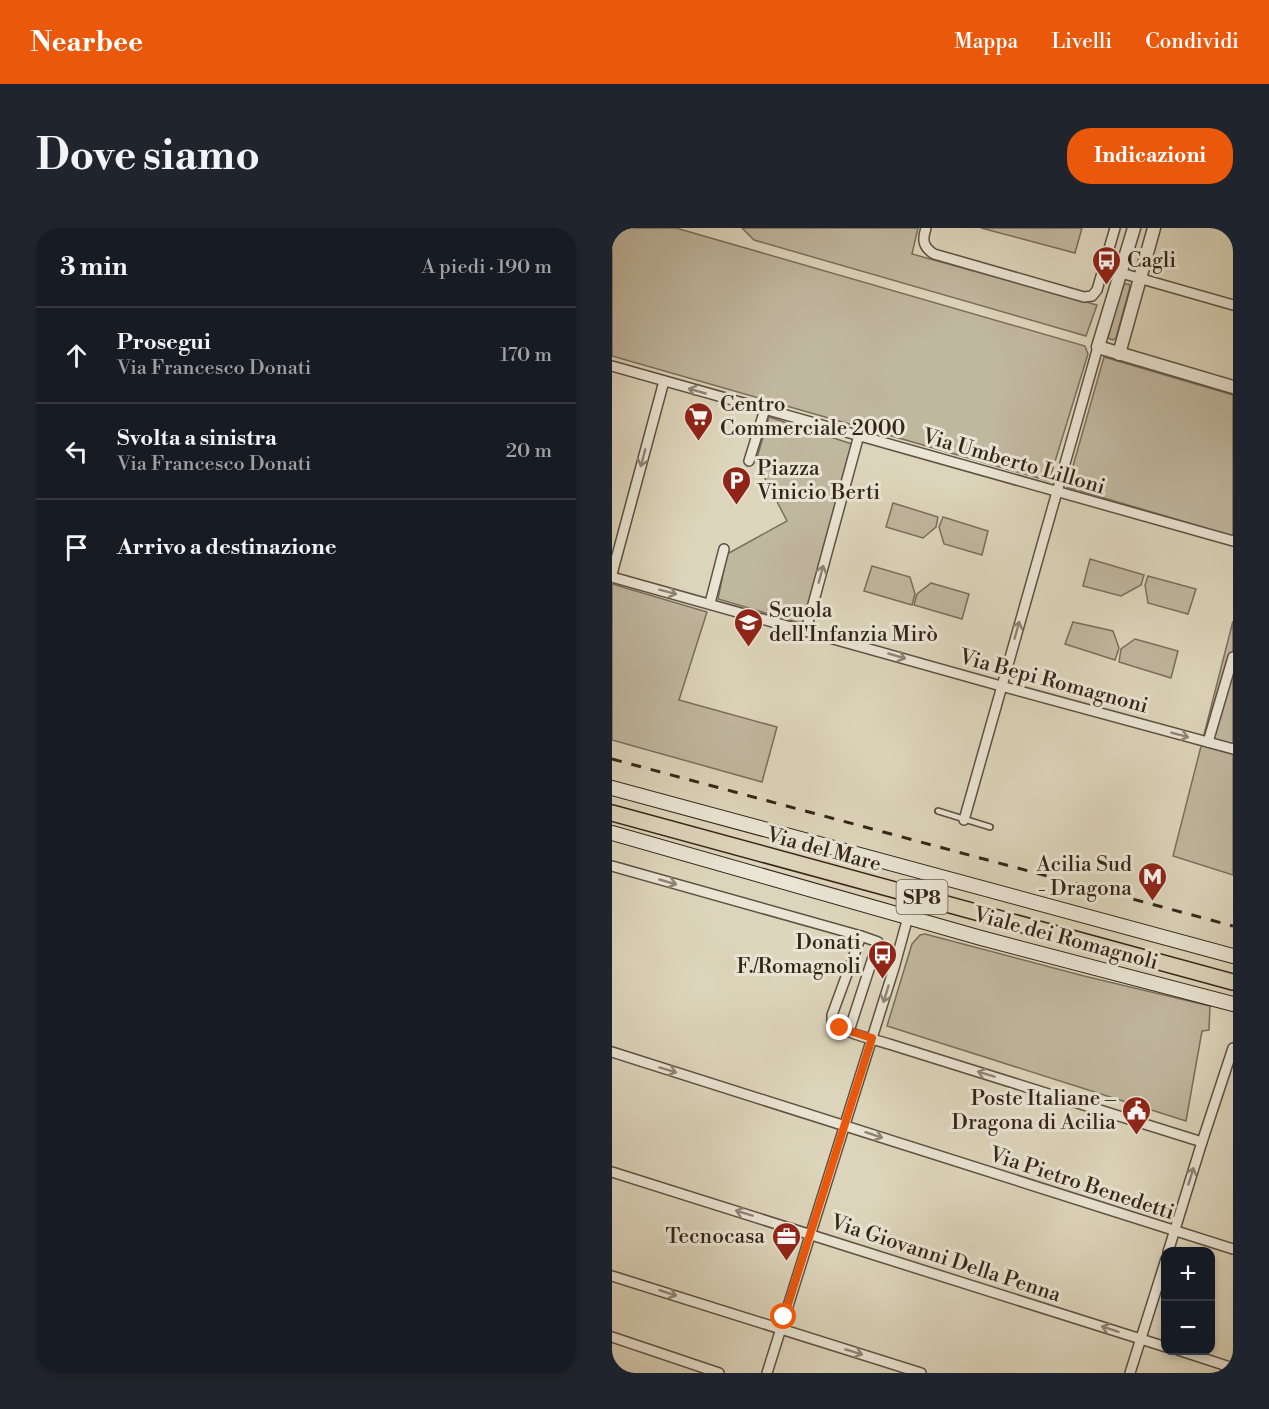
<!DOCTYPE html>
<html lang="it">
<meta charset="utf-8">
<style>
body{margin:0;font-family:"Libre Bodoni",serif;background:#20242c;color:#f1f3f6}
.controls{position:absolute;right:18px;bottom:18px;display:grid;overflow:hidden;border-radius:12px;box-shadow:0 3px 9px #0003}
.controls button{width:54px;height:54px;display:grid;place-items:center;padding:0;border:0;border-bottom:2px solid #363941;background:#171b24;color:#f1f3f6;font:30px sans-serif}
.stop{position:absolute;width:18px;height:18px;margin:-14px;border:4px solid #ea580c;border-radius:50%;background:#fff}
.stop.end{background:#ea580c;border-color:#fff;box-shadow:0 2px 6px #0008}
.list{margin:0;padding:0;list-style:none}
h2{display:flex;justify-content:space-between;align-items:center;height:78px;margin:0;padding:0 24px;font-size:26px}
h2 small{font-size:20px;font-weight:400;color:#9ea1a6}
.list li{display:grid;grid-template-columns:39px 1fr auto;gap:18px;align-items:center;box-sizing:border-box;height:96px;padding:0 24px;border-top:2px solid #363941}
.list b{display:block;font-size:22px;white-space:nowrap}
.list p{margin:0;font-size:20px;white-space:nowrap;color:#9ea1a6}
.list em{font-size:20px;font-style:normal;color:#9ea1a6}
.icon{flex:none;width:33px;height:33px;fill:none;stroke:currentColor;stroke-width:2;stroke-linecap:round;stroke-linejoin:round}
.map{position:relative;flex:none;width:621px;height:1145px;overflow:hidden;border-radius:24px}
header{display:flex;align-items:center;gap:36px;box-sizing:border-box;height:84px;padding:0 30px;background:#ea580c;color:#fff}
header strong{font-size:28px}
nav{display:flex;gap:33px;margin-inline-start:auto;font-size:21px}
.intro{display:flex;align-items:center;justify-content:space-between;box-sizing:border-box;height:144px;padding:0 36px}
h1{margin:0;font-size:42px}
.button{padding:15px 27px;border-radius:24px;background:#ea580c;color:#fff;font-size:21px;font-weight:700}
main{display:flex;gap:36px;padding:0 36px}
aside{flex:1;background:#171b24;border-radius:24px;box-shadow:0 3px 9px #0003}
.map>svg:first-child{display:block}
.green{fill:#c0b79f;stroke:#7a6e5c;stroke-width:1.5}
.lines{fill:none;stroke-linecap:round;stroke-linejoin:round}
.service-casing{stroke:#5e5141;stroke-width:8}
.minor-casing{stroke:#5e5141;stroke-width:12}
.tertiary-casing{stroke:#5e5141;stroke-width:15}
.secondary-casing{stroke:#342518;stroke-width:16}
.primary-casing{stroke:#342518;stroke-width:18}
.service{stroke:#e9e4d3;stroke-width:4.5}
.minor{stroke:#e9e4d3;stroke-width:9}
.tertiary{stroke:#e9e4d3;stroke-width:12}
.secondary{stroke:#e9e4d3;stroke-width:14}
.primary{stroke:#ddd5bb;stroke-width:15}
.rail{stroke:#342518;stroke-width:3;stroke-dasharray:10 10;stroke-linecap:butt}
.oneway{stroke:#8e8476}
.route{stroke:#ea580c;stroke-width:8}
.labels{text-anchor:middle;stroke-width:6;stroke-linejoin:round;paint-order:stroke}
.shield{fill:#e9e4d3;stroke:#6a5e50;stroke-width:1.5}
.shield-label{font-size:20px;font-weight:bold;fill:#342518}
.poi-label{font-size:21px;fill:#342518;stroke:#e9e4d3;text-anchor:start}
.street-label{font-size:21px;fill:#342518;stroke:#e9e4d3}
</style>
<header>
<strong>Nearbee</strong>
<nav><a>Mappa</a><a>Livelli</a><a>Condividi</a></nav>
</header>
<div class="intro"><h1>Dove siamo</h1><a class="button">Indicazioni</a></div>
<main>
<aside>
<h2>3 min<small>A piedi · 190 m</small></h2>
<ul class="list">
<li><svg class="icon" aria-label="ahead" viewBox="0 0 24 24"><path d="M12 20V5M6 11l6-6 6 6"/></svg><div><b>Prosegui</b><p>Via Francesco Donati</p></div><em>170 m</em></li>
<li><svg class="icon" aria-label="left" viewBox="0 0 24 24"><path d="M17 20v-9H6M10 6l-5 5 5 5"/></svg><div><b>Svolta a sinistra</b><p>Via Francesco Donati</p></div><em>20 m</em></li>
<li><svg class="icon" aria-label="arrive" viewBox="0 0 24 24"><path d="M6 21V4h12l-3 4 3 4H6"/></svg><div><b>Arrivo a destinazione</b></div></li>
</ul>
</aside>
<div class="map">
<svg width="621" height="1145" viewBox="0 0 621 1145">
<rect width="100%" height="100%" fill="#ddd5bb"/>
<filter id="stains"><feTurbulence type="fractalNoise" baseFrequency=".00333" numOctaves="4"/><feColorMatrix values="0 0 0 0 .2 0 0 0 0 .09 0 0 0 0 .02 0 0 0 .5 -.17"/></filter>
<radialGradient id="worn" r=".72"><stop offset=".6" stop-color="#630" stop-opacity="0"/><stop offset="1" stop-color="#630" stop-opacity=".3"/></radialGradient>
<!-- green -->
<g class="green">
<polygon points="0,0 64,0 473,118 476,126 437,253 0,128"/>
<polygon points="130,0 306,0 300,26 485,77 474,108 142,12"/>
<polygon points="369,0 470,0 463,25"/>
<polygon points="513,56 517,56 518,59 504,110 501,112 498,111 496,109 509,59"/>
<polygon points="492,129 621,167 621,308 455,259"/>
<polygon points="157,189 240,216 191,396 106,371 115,326 175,293 144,233"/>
<polygon points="281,275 326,289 324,299 311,310 274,299"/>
<polygon points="331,289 376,303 370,327 332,316 327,299"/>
<polygon points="478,331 532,347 529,357 509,368 471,358"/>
<polygon points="260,338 298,349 303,366 300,377 252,363"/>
<polygon points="536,348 584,361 576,386 536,375 533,357"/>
<polygon points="319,355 357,366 350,391 302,377 305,366"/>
<polygon points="0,356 95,384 67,472 165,499 150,554 0,512"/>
<polygon points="621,393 621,647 561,628"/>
<polygon points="461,394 501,403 507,420 503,432 453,416"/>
<polygon points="523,411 566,423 559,450 507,434 509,421"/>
<polygon points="313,706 472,748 598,778 597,802 590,803 574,893 275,798 300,716 308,707"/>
</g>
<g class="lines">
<defs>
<polyline id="service" points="326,583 378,599"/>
<g id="minor">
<path d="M314 0C310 12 311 19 322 26L472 69 480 68 485 62 503 0"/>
<polyline points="509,45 621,77"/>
<polyline points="0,138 621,313"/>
<polyline points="137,233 153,181"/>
<polyline points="0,346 52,153"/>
<polyline points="0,349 389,458 621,521"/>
<polyline points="98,375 112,321"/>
<polyline points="194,402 247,207"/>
<polyline points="596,514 621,429"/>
<polyline points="352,592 486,119"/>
<polyline points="0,638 249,708"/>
<path d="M237 803 266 714 249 708 220 787V793C230 805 261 811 277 816L590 914"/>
<polyline points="0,824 621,1021"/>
<polyline points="0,944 554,1119"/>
<polyline points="556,1024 590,914 621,820"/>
<polyline points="0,1048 309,1145"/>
<polyline points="0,1109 107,1145"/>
<polyline points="566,1122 621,1140"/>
<polyline points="155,1145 282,740 296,689"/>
<polyline points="518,1145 554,1031"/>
</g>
<g id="tertiary">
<polyline points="522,0 486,119 621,159"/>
<polyline points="507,126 542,0"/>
</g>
<g id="secondary">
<polyline points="0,560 621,728"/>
<polyline points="0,605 369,710 621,776"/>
</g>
<polyline id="primary" points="0,585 621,754"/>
</defs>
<!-- service casing -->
<use href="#service" class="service-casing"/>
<!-- minor casing -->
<use href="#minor" class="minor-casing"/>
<!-- tertiary casing -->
<use href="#tertiary" class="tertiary-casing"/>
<!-- secondary casing -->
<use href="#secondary" class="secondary-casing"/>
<!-- primary casing -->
<use href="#primary" class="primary-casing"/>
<!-- service -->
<use href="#service" class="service"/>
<!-- minor -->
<use href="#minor" class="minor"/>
<!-- tertiary -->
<use href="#tertiary" class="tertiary"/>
<!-- secondary -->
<use href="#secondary" class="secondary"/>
<!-- primary -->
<use href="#primary" class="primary"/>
<!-- rail -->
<polyline class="rail" points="0,531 621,698"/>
</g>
<!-- one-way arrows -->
<defs><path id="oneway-shaft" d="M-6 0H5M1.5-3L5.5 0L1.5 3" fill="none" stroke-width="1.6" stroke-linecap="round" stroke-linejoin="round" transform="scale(1.5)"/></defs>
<g class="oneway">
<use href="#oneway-shaft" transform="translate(85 163) rotate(-164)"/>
<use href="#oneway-shaft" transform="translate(31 230) rotate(105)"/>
<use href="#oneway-shaft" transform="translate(209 346) rotate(-75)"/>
<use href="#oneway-shaft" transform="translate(56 364) rotate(15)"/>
<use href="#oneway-shaft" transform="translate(405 402) rotate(-74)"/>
<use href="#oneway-shaft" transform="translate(285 428) rotate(16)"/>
<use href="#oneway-shaft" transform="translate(568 507) rotate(15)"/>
<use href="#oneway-shaft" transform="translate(56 654) rotate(16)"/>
<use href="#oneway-shaft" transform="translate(274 766) rotate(107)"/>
<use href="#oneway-shaft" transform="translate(56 842) rotate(17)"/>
<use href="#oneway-shaft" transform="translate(374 846) rotate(-163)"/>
<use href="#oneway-shaft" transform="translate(262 907) rotate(18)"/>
<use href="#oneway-shaft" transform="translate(579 948) rotate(-73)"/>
<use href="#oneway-shaft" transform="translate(132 985) rotate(-163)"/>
<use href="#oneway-shaft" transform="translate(56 1065) rotate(18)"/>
<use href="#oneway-shaft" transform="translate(498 1101) rotate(-162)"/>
<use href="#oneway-shaft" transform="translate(242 1124) rotate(17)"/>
</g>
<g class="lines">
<!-- route -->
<polyline class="route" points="172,1089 260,810 228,800"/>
</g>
<!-- icons -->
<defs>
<symbol id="bus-pin" viewBox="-11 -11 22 30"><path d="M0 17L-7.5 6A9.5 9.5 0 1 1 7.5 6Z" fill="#8f2418" stroke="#e9e4d3"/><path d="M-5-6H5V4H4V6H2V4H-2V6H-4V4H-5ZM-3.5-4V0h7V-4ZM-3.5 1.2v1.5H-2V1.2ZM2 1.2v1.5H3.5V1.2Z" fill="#fff"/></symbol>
<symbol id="supermarket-pin" viewBox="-11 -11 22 30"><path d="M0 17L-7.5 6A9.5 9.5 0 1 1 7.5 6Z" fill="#8f2418" stroke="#e9e4d3"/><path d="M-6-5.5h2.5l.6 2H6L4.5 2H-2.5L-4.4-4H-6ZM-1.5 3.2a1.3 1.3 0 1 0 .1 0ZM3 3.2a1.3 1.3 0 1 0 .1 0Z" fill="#fff"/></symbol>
<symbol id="parking-pin" viewBox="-11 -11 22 30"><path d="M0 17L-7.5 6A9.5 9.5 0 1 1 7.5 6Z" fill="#8f2418" stroke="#e9e4d3"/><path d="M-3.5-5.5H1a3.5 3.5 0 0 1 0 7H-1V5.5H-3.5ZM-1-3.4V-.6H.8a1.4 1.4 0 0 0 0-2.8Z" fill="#fff"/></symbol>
<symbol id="school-pin" viewBox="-11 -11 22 30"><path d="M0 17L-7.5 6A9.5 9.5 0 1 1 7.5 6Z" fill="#8f2418" stroke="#e9e4d3"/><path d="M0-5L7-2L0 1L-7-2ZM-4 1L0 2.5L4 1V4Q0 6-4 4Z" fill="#fff"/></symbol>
<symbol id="metro-pin" viewBox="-11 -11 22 30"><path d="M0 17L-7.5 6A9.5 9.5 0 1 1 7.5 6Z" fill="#8f2418" stroke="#e9e4d3"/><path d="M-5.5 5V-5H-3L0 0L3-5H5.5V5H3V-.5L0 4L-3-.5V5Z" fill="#fff"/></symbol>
<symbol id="civic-pin" viewBox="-11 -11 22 30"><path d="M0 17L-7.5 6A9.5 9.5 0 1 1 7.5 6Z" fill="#8f2418" stroke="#e9e4d3"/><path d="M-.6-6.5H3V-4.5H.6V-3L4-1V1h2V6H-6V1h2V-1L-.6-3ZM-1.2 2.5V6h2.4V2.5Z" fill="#fff"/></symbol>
<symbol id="office-pin" viewBox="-11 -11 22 30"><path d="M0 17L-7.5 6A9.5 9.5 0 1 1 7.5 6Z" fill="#8f2418" stroke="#e9e4d3"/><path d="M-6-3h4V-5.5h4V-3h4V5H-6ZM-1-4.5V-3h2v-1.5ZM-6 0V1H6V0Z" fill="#fff"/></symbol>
</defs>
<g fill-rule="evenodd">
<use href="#bus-pin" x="478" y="16" width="33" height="45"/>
<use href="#supermarket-pin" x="70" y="172" width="33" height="45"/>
<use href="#parking-pin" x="108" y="236" width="33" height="45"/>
<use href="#school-pin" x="120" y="378" width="33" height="45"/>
<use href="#metro-pin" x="524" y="632" width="33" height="45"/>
<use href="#bus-pin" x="254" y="710" width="33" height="45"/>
<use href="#civic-pin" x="508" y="866" width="33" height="45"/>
<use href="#office-pin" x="158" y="992" width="33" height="45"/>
</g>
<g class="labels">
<!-- shield labels -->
<rect class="shield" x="284.5" y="652" width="51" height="34" rx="4.5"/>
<g class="shield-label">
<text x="310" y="676">SP8</text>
</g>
<!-- poi labels -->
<g class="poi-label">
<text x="515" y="39">Cagli</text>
<text x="108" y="183">Centro<tspan x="108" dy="24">Commerciale 2000</tspan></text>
<text x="145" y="247">Piazza<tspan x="145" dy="24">Vinicio Berti</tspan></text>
<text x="157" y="389">Scuola<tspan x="157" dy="24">dell'Infanzia Mirò</tspan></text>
<text x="520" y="643" text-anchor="end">Acilia Sud<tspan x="520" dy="24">- Dragona</tspan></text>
<text x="249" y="721" text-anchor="end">Donati<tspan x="249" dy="24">F./Romagnoli</tspan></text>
<text x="504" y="877" text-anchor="end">Poste Italiane –<tspan x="504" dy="24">Dragona di Acilia</tspan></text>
<text x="153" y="1015" text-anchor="end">Tecnocasa</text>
</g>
<!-- street labels -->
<g class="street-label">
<text transform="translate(402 233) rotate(16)" y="7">Via Umberto Lilloni</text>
<text transform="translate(442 453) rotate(15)" y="7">Via Bepi Romagnoni</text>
<text transform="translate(212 621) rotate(15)" y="7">Via del Mare</text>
<text transform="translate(454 710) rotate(15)" y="7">Viale dei Romagnoli</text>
<text transform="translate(470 955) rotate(18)" y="7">Via Pietro Benedetti</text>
<text transform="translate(334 1030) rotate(18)" y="7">Via Giovanni Della Penna</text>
</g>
</g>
<rect width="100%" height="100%" filter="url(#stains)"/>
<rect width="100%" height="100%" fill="url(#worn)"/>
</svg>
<div class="controls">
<button>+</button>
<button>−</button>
</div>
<div class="stop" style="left:172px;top:1089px"></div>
<div class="stop end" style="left:228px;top:800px"></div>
</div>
</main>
